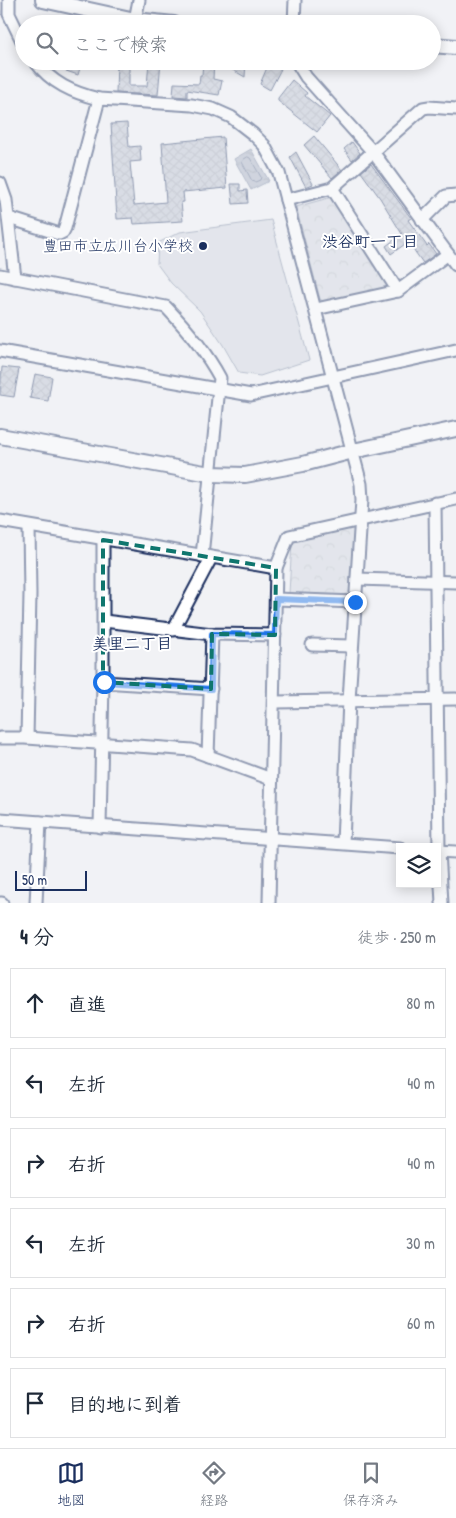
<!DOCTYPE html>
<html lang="ja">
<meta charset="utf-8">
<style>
body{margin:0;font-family:"Patrick Hand","Klee One",sans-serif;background:#f6f6f7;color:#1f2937}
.controls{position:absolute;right:15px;bottom:15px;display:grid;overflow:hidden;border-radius:0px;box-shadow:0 2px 12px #0003}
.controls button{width:45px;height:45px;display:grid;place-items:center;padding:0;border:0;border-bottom:1px solid #e0e1e3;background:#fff;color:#1f2937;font:25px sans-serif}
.scale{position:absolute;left:15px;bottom:12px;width:72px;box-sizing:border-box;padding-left:5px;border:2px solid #1b2f5e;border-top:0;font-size:14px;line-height:18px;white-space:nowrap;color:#1b2f5e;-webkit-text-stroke:4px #fff;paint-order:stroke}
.stop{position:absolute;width:15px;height:15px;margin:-11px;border:4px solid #1a73e8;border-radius:50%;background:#fff}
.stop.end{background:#1a73e8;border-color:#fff;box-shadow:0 1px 5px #0008}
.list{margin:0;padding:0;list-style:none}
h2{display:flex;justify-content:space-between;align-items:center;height:65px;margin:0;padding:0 20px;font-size:21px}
h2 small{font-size:16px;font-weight:400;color:#747a83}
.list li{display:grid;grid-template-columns:32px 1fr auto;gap:15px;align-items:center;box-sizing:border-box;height:70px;margin:0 10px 10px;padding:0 10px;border:1px solid #e0e1e3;border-radius:0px}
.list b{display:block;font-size:19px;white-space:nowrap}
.list em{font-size:16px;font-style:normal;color:#747a83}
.icon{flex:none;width:28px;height:28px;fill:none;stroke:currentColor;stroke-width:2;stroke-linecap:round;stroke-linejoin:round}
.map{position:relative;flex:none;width:456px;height:903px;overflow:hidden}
.search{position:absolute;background:#fff;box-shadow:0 2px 12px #0003;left:15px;right:15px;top:15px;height:55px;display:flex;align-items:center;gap:12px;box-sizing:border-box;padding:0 18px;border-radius:28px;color:#747a83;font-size:19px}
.sheet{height:545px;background:#fff}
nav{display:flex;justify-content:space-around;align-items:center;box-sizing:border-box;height:70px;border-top:1px solid #e0e1e3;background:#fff;font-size:14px;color:#747a83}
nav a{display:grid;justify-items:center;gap:2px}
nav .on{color:#1b2f5e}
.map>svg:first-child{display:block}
.forest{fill:url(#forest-crowns);stroke:#76829e}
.pitch{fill:#d2d6df;stroke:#76829e}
.water{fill:url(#water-ripples);stroke:#707c9a}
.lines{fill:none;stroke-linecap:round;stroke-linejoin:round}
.shore{stroke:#536386;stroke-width:1}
.building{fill:url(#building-cross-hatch);stroke:#1b2f5e}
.minor-casing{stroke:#1b2f5e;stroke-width:15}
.tertiary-casing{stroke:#1b2f5e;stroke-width:18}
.minor{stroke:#fff;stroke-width:11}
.tertiary{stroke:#fff;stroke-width:14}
.route{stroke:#1a73e8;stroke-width:6}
.marked{fill:none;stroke:#0f766e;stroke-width:4;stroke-dasharray:10 6;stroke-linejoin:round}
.poi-dot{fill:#1b2f5e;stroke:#fff;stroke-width:2}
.labels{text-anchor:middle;stroke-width:4;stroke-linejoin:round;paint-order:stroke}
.poi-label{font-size:15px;fill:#1b2f5e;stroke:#fff;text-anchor:end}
.neighbourhood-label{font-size:16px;font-weight:bold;fill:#1b2f5e;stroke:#fff}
</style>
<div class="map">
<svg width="456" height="903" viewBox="0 0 456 903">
<defs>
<pattern id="forest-crowns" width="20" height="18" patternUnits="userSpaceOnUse" patternTransform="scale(1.25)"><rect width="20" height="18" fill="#d2d6df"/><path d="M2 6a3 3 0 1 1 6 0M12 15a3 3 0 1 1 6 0" fill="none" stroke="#b4b8c2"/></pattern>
<pattern id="water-ripples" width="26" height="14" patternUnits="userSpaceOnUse" patternTransform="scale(1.25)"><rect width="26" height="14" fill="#a8b0c2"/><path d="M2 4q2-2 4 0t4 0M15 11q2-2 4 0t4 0" fill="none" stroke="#8890a1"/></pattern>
<pattern id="building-cross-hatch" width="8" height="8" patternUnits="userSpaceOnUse" patternTransform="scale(1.25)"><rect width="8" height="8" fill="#bcc2d0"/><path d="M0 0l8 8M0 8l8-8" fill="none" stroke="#a1a7b5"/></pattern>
</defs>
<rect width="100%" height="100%" fill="#f1f2f5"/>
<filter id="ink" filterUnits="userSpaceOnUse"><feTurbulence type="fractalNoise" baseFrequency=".02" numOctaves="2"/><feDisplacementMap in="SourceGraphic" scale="10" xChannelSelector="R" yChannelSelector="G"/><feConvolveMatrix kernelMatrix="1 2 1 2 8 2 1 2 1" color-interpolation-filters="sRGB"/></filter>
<g filter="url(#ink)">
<!-- forest -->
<g class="forest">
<polygon points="332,197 389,283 385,289 324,302 320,299 296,207"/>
<polygon points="354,528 351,595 289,593 292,542"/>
</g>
<!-- pitch -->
<polygon class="pitch" points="271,220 309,360 260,376 239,373 223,345 200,311 171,283 157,264 158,243 180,232"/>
<!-- water -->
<polygon class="water" points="251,149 269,181 251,190 234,159"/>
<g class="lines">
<!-- shore -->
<polygon class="shore" points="248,157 250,158 261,177 260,180 255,182 252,181 242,162 243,160"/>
</g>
<!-- building -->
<g class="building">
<polygon points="54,61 82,61 78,75 66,71"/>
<polygon points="117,61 129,61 129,86 147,86 149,61 161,61 158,95 116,93"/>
<polygon points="203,61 214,61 213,79 222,81 219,95 187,90 187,97 173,96 174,83 199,84 200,75 202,75"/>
<polygon points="232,61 246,61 245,77 231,69"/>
<polygon points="269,63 281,69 270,90 260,84"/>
<polygon points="292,80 307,93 305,96 330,116 317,132 278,101 278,98"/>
<polygon points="127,123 129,147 140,146 141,161 130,162 134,205 166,202 162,143 223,137 227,188 183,192 184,202 181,202 183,221 134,224 133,218 117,219 111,124"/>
<polygon points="314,136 342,170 332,178 304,145"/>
<polygon points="352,142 360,153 352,160 344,149"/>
<polygon points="296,152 313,184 308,186 306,187 290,157"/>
<polygon points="371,164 411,218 408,220 427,246 429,244 436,254 423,263 408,242 391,254 386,246 402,234 380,198 361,172"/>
<polygon points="231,184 240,184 240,191 247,190 248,203 233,204"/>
<polygon points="2,367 19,369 14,397 0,395"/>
<polygon points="35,374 52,377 48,401 30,398"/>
</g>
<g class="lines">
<defs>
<g id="minor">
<polyline points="9,0 9,14 24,45"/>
<polyline points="135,20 139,0"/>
<polyline points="294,24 295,0"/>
<path d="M35 61C51 83 73 93 99 99L192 105 213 109 231 117 253 134 264 145 279 173 361 484 362 500 349 700 343 843"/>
<polyline points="296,61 306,77 373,152 456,265"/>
<polyline points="0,183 6,200 15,278"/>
<polyline points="332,188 398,291"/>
<polyline points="286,200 332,188 423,108 429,107 456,109"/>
<polyline points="9,218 59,234 63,232 65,228 99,99"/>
<polyline points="422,220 446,196 456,195"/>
<path d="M0 275 166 307C187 329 206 352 220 378L202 556"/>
<polyline points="316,309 398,291 448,254"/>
<polyline points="0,351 251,395 456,350"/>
<polyline points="435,503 439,851 442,903"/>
<polyline points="0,521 276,568"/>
<polyline points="357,579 456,582"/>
<polyline points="276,599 355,602"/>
<polyline points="104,621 212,634 275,635"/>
<polyline points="173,630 211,558"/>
<polyline points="312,645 352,646"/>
<polyline points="103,682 211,689"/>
<polyline points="275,702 456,699"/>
<polyline points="0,738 27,738 192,750 271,779"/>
<polyline points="27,738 30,594 29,527"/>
<polyline points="208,756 212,634"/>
<polyline points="0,819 400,848"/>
<polyline points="100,827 103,682 103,540"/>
<polyline points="437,851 456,852"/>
<polyline points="0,903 2,903"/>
<polyline points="36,903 40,822"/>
<polyline points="269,903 276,568 289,536 456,499"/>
</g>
<g id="tertiary">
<polyline points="43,0 135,20 174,24"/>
<polyline points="432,45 456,47"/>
<polyline points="0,436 210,474 245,475 303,464 353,451 456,429"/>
</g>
</defs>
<!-- minor casing -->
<use href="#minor" class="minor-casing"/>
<!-- tertiary casing -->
<use href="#tertiary" class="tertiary-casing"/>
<!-- minor -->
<use href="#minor" class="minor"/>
<!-- tertiary -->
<use href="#tertiary" class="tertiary"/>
</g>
</g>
<g class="lines" filter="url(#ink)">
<!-- route -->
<polyline class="route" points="104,682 211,689 212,634 275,635 276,599 355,602"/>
</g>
<!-- marked area -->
<path d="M0 0H456V903H0ZM103 540 276 568 275 635 212 634 211 689 103 682Z" fill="#f1f2f5" fill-opacity=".55" fill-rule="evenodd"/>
<path class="marked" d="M103 540 276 568 275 635 212 634 211 689 103 682Z"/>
<!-- markers -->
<circle class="poi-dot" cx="203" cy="246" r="5"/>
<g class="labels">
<!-- poi labels -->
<g class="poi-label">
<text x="193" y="251">豊田市立広川台小学校</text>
</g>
<!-- neighbourhood labels -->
<g class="neighbourhood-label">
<text x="370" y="247">渋谷町一丁目</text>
<text x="132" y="649">美里二丁目</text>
</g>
</g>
</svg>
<div class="controls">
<button><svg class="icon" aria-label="layers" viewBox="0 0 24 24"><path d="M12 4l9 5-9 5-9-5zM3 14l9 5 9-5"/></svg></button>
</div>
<div class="scale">50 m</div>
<div class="stop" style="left:104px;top:682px"></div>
<div class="stop end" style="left:355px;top:602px"></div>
<div class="search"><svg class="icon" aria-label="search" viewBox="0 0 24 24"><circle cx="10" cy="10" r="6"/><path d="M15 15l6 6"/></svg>ここで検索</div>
</div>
<section class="sheet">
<h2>4 分<small>徒歩 · 250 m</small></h2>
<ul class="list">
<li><svg class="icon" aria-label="ahead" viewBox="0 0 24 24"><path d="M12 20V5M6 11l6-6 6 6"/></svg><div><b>直進</b></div><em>80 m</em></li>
<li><svg class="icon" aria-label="left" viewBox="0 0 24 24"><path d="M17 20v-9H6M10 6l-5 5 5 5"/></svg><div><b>左折</b></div><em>40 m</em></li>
<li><svg class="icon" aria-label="right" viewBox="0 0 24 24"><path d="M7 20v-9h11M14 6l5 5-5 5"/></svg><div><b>右折</b></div><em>40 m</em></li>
<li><svg class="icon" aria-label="left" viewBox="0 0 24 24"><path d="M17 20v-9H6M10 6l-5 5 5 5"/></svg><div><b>左折</b></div><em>30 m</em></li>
<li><svg class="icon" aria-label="right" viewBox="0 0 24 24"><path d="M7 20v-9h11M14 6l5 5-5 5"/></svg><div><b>右折</b></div><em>60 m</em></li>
<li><svg class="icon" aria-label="arrive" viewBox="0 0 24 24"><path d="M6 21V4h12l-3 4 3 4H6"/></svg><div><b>目的地に到着</b></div></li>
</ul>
</section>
<nav>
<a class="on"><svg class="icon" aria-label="map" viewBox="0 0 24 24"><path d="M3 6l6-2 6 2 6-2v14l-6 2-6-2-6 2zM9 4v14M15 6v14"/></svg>地図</a>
<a><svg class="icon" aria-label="directions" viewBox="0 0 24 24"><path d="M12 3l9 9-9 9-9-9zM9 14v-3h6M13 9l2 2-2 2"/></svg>経路</a>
<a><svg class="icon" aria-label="saved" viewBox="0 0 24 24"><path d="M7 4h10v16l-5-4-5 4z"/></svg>保存済み</a>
</nav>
